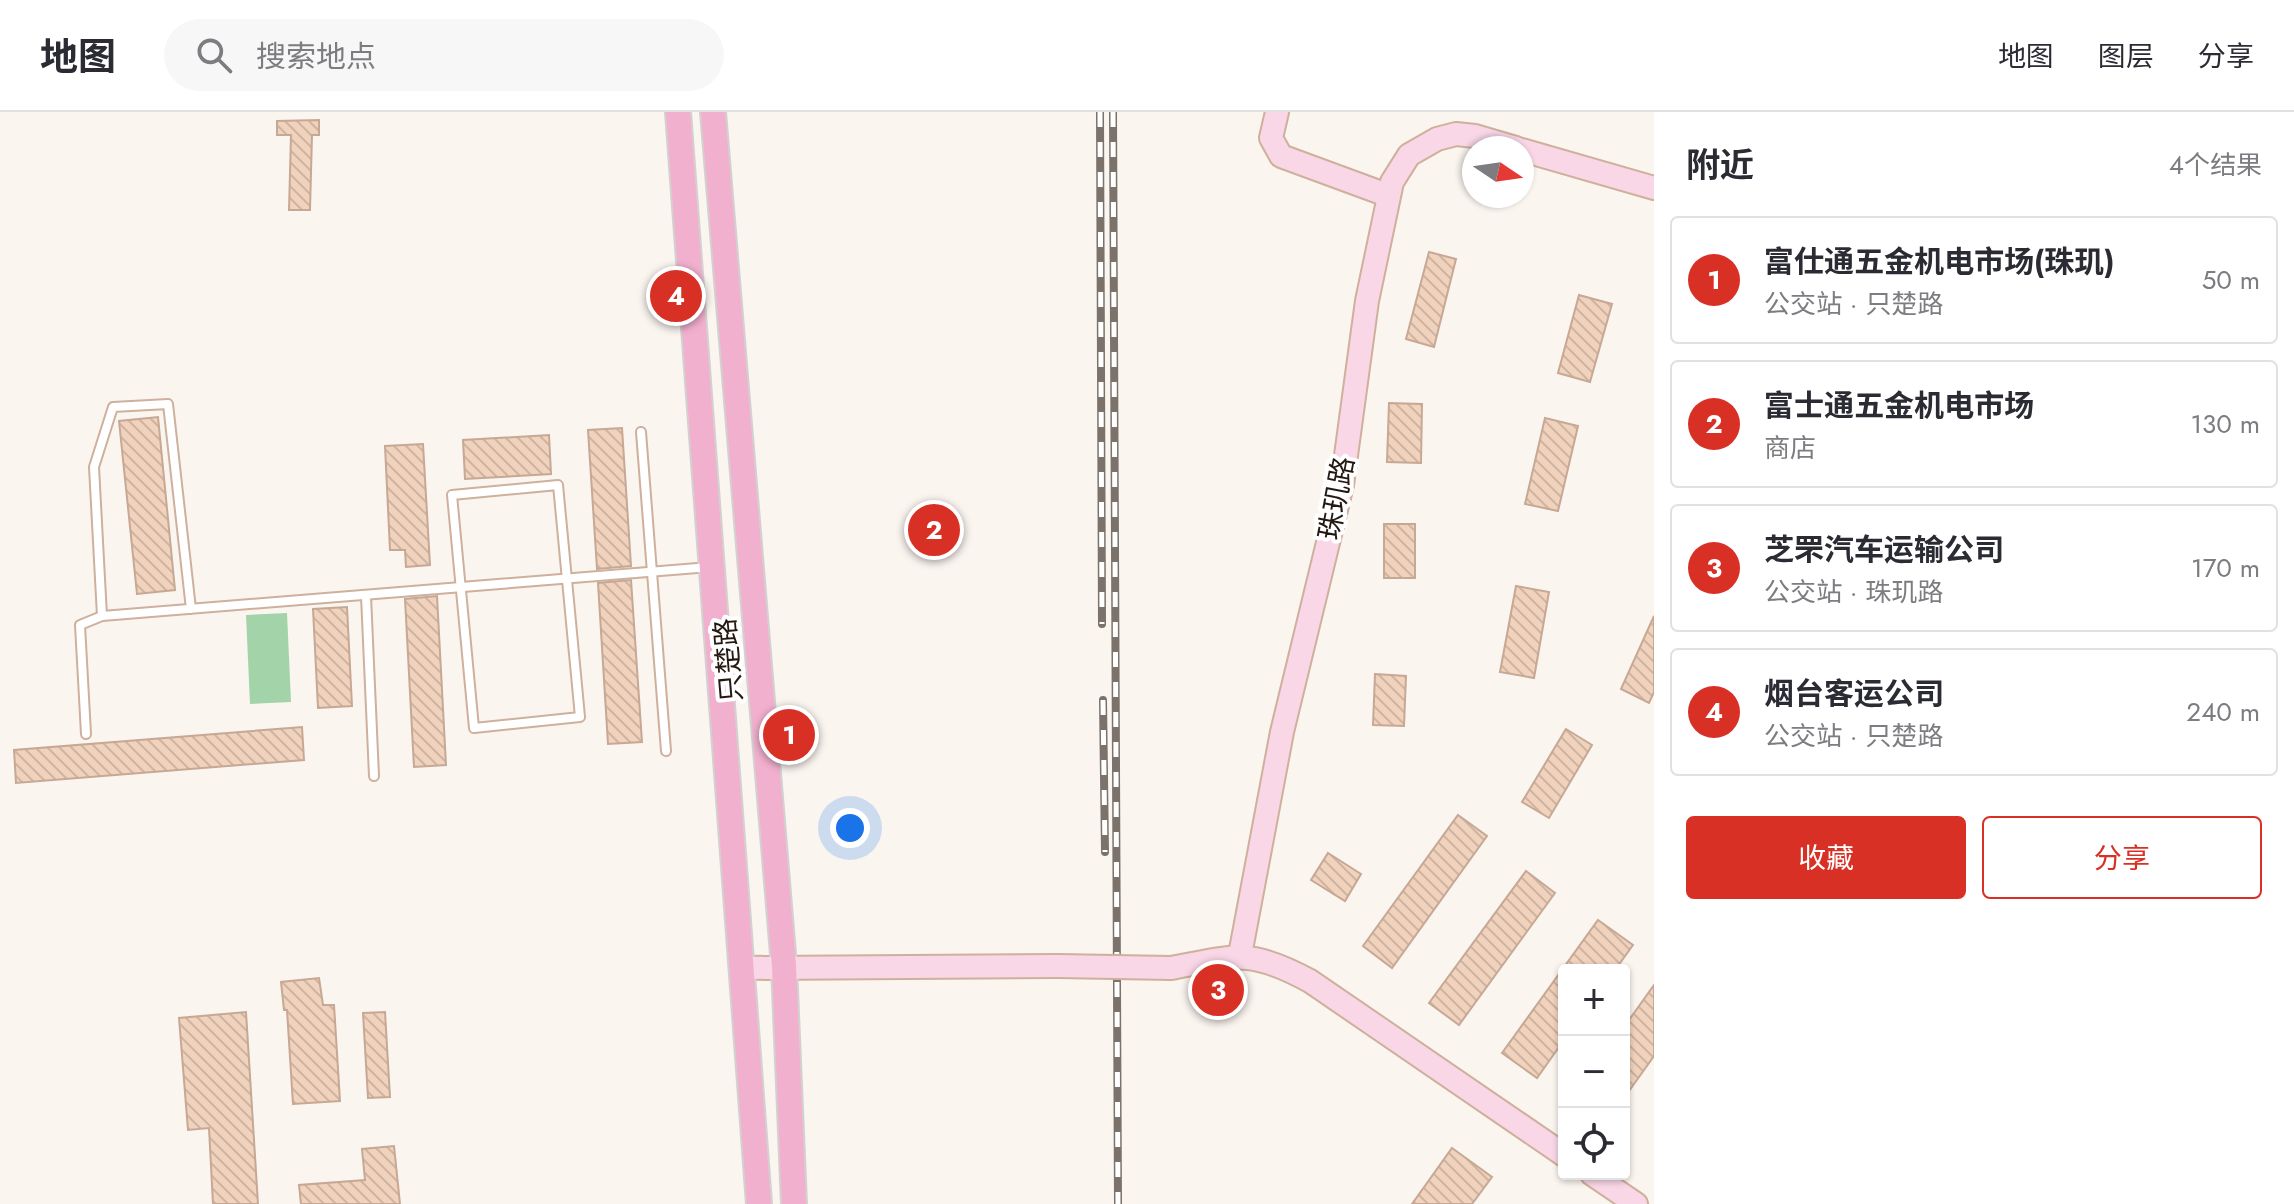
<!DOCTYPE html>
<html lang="zh">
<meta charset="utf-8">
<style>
body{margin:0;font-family:Jost,"Noto Sans SC",sans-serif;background:#f7f7f7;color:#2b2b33}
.controls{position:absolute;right:24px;bottom:24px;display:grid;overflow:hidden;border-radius:8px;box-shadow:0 2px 6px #0004}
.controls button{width:72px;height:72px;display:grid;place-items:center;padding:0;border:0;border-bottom:2px solid #e1e1e2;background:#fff;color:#2b2b33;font:40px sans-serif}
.compass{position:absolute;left:1462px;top:24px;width:72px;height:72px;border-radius:50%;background:#fff;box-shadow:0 2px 6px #0004;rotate:103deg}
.you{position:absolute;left:850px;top:716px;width:28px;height:28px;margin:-20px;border:6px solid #fff;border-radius:50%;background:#1a73e8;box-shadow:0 0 0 12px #1a73e833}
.badge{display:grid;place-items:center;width:52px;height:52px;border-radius:50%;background:#d93025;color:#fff;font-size:26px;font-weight:700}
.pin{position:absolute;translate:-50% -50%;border:4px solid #fff;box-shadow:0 2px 8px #0006}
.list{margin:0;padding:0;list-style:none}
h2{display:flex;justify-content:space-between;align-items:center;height:104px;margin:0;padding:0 32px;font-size:34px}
h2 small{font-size:26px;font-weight:400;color:#7c7c81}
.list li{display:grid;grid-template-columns:52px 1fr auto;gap:24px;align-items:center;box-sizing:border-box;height:128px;margin:0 16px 16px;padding:0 16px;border:2px solid #e1e1e2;border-radius:8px}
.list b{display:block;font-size:30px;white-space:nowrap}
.list p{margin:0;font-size:26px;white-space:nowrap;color:#7c7c81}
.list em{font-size:26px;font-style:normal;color:#7c7c81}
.actions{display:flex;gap:16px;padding:24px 32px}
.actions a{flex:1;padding:18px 0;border:2px solid #d93025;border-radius:8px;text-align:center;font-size:28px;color:#d93025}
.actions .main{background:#d93025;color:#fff}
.icon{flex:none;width:44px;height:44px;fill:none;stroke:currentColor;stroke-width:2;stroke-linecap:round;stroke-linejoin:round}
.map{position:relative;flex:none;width:1654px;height:1092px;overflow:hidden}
header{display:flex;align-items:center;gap:48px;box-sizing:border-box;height:112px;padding:0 40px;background:#fff;border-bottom:2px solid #e1e1e2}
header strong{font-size:38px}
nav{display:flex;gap:44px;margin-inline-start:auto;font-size:28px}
.search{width:560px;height:72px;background:#f7f7f7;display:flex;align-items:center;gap:20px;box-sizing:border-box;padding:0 28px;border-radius:44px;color:#7c7c81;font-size:30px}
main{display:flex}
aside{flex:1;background:#fff}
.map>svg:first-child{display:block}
.garden{fill:#a3d3a8}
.building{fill:url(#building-back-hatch);stroke:#c6a894;stroke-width:2}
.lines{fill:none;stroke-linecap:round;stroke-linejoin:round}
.lane-casing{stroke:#ceb09c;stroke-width:12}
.secondary-casing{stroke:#ceb09c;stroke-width:26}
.primary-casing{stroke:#d3d1cf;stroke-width:28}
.lane{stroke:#fff;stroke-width:8}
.secondary{stroke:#f9d7e7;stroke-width:22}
.primary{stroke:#f2b0cf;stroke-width:24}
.rail-casing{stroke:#7b726b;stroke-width:8}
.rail{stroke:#fff;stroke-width:5;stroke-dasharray:15;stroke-linecap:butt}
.secondary-bridge-casing{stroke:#ceb09c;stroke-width:26;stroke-linecap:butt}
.secondary-bridge{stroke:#f9d7e7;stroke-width:22}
.labels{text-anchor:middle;stroke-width:8;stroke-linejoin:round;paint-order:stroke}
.street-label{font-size:28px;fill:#241911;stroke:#fff}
</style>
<header>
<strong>地图</strong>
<div class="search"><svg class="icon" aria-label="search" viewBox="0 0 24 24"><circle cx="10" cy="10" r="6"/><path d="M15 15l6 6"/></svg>搜索地点</div>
<nav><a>地图</a><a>图层</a><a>分享</a></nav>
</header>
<main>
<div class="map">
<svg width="1654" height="1092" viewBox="0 0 1654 1092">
<defs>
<pattern id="building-back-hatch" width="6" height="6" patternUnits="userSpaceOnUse" patternTransform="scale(2)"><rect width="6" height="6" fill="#f1d2bd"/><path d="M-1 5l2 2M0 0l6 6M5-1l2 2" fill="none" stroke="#ceb4a1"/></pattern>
</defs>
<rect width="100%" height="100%" fill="#fbf5f0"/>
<!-- garden -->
<polygon class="garden" points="287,501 291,590 250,592 246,503"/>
<!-- building -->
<g class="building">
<polygon points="319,8 319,23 312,23 310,98 289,98 291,23 277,23 277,9"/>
<polygon points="1429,140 1456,147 1434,235 1406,227"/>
<polygon points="1579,183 1612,192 1590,270 1558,261"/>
<polygon points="1389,291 1422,292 1421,351 1387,350"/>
<polygon points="158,305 175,478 137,482 119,309"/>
<polygon points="1545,306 1578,314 1558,399 1525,392"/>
<polygon points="622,316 631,454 597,457 588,318"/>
<polygon points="549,323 551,362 465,367 463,328"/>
<polygon points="423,332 430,453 406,455 405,438 390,438 385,334"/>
<rect x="1384" y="412" width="31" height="54"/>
<polygon points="631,468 642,630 608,632 598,471"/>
<polygon points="1516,474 1549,480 1534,566 1500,560"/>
<polygon points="437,484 446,653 414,655 405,487"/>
<polygon points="347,495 352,594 318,596 313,497"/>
<polygon points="1654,504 1654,580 1649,591 1621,577"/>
<polygon points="1375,562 1406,564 1404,614 1373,613"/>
<polygon points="302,615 304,648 16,671 14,638"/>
<polygon points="1566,617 1592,633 1549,706 1522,690"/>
<polygon points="1458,703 1487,724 1392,856 1363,834"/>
<polygon points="1328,741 1361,762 1345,789 1311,768"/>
<polygon points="1526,759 1555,781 1459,913 1429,891"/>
<polygon points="1598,808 1633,833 1615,858 1564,858 1564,928 1537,966 1502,941"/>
<polygon points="319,866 323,893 334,893 340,989 293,992 287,898 284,898 281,870"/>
<polygon points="1654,873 1654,944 1624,986 1624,915"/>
<polygon points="246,900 258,1092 213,1092 209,1016 188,1018 179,906"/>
<polygon points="385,900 390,985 368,986 363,901"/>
<polygon points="394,1034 400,1092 301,1092 299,1073 365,1068 362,1037"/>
<polygon points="1452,1036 1492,1065 1472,1092 1412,1092"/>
</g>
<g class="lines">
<defs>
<g id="lane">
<polyline points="641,320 666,639"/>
<polygon points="558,373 580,605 474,616 452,383"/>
<polyline points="366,484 374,664"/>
<polyline points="191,497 168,292 113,295 94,355 102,504 710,455"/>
<polyline points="86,622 80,513 102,504"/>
</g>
<g id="secondary">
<polyline points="1277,0 1271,26 1281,44 1387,83"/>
<polyline points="1522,38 1654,76"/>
<polyline points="1240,843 1282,620 1342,373 1367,189 1392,70 1409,43 1437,27 1456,22 1475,24 1516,36"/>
<polyline points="744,856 1058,854"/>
<path d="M1171 856C1235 844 1249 836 1310 869L1564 1043"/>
<polyline points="1592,1062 1636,1092"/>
</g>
<g id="primary">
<polyline points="678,0 759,1092"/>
<polyline points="713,0 784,854 794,1092"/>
</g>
</defs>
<!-- lane casing -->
<use href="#lane" class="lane-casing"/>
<!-- secondary casing -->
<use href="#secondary" class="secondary-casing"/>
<!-- primary casing -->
<use href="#primary" class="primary-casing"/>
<!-- lane -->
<use href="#lane" class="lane"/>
<!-- secondary -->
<use href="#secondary" class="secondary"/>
<!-- primary -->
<use href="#primary" class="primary"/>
<defs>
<g id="rail">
<polyline points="1100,0 1102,512"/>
<polyline points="1113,0 1118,1092"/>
<polyline points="1103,588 1105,740"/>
</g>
</defs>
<!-- rail casing -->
<use href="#rail" class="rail-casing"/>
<!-- rail -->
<use href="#rail" class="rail"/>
<defs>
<polyline id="secondary-bridge" points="1058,854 1171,856"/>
</defs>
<!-- secondary-bridge casing -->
<use href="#secondary-bridge" class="secondary-bridge-casing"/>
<!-- secondary-bridge -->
<use href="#secondary-bridge" class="secondary-bridge"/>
</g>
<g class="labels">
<!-- street labels -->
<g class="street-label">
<text transform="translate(1336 386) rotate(-79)" y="10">珠玑路</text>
<text transform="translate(728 548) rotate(-95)" y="10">只楚路</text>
</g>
</g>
</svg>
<div class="controls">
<button>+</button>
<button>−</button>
<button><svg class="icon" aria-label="locate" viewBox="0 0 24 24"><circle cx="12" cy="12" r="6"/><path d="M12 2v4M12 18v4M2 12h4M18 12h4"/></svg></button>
</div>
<svg class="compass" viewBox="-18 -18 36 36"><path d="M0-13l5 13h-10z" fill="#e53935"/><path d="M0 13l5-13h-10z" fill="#7c7c81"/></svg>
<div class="you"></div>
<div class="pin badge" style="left:789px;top:623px">1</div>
<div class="pin badge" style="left:934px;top:418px">2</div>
<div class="pin badge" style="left:1218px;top:878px">3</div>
<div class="pin badge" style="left:676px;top:184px">4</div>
</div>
<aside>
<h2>附近<small>4个结果</small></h2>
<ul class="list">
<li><span class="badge">1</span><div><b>富仕通五金机电市场(珠玑)</b><p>公交站 · 只楚路</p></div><em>50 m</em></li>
<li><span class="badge">2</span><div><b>富士通五金机电市场</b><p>商店</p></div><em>130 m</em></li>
<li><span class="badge">3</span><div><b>芝罘汽车运输公司</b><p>公交站 · 珠玑路</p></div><em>170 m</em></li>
<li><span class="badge">4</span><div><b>烟台客运公司</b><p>公交站 · 只楚路</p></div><em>240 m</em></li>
</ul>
<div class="actions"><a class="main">收藏</a><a>分享</a></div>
</aside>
</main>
